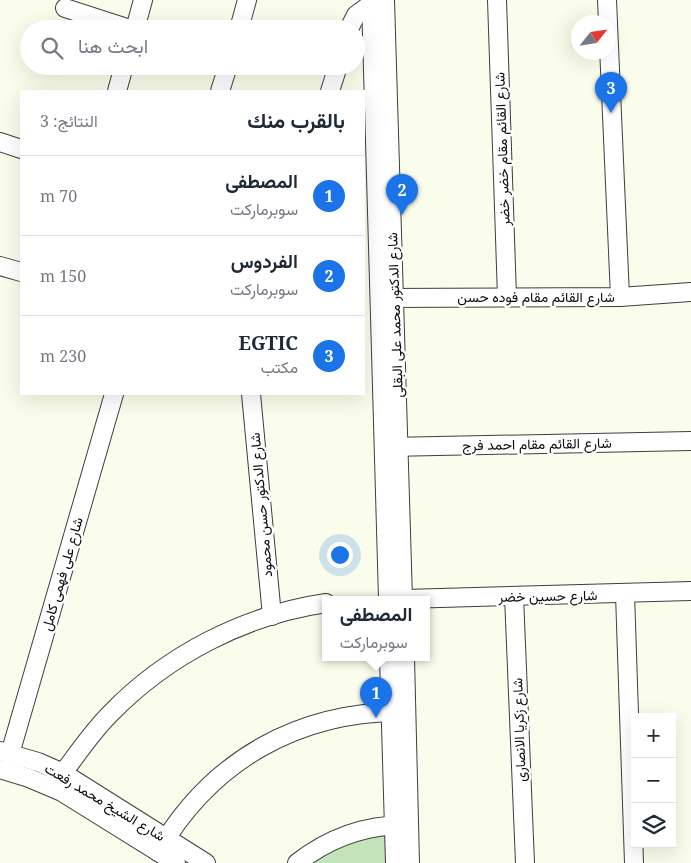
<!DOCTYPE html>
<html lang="ar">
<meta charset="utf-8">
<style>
body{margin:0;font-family:"Noto Serif",Vazirmatn,serif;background:#f6f6f7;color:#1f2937;direction:rtl}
.controls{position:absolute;right:15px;bottom:15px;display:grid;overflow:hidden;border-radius:0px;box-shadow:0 5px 20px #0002}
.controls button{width:45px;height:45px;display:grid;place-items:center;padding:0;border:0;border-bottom:1px solid #e0e1e3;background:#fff;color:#1f2937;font:25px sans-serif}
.compass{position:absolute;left:571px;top:15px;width:45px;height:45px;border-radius:50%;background:#fff;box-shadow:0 5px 20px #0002;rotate:60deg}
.you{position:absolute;left:339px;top:554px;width:18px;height:18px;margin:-12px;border:4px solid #fff;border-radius:50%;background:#1a73e8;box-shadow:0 0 0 8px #1a73e833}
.badge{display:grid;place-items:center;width:32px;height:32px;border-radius:50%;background:#1a73e8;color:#fff;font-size:16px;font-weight:700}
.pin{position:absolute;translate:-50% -41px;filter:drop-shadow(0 1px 2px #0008)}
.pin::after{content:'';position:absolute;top:26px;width:18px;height:15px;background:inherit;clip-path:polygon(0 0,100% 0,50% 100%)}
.popup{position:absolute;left:322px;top:596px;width:108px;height:65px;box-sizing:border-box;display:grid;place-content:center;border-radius:0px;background:#fff;filter:drop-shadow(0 1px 4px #0005);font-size:16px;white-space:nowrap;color:#747a83}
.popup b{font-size:19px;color:#1f2937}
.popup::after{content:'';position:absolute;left:50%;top:100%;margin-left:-10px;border:10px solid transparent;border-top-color:#fff}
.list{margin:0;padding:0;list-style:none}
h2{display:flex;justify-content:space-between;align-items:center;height:65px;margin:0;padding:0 20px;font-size:21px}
h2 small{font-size:16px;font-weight:400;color:#747a83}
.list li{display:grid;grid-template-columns:32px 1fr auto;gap:15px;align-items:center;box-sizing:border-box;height:80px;padding:0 20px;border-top:1px solid #e0e1e3}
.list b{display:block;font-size:19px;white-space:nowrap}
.list p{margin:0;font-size:16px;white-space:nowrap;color:#747a83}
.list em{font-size:16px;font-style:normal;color:#747a83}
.icon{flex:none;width:28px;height:28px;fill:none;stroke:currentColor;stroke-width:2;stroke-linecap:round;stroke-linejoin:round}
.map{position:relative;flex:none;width:691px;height:863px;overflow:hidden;direction:ltr}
.search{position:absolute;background:#fff;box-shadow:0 5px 20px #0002;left:20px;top:20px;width:345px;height:55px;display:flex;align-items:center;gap:12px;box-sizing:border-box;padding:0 18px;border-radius:28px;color:#747a83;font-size:19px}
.panel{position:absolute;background:#fff;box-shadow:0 5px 20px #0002;left:20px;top:90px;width:345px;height:305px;border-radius:0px;direction:rtl}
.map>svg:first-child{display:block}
.green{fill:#c3e3ba}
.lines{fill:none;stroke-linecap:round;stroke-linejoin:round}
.street-casing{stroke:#3e3e3e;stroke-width:20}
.street{stroke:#fff;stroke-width:18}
.labels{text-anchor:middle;stroke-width:5;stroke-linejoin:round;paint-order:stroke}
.street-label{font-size:14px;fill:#0b0b0b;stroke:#fff}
</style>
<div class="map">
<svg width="691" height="863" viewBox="0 0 691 863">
<rect width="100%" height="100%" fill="#fbfdec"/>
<!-- green -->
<polygon class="green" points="394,825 395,863 297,863"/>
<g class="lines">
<defs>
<g id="street">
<polyline points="371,0 388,599"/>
<polyline points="385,0 403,599"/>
<polyline points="497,0 507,297"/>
<polyline points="607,0 608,22"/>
<polyline points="65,8 130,29"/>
<polyline points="608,24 620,297"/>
<polyline points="135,29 143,0"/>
<polyline points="239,29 247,0"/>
<polyline points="349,29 356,15 371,4"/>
<polyline points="117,91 124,66"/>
<polyline points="220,91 228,66"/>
<polyline points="330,91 338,66"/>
<polyline points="0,142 21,149"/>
<polyline points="0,266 21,272"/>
<polyline points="383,298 620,297 691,292"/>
<polyline points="251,394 272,616"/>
<polyline points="389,447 691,441"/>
<polyline points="625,594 634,863"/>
<polyline points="514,596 525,863"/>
<polyline points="405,599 691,591"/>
<polyline points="389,657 395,863"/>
<polyline points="405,657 410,863"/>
<polyline points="0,751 38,762 63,773 206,863"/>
<polyline points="10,754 114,394"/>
<polyline points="0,769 29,778 62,792 176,863"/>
<path d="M63 773C78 753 92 732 110 714 167 655 245 615 326 603"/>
<path d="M158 852C211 760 300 710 406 712"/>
<path d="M297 863C329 838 365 825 405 825"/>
</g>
</defs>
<!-- street casing -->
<use href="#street" class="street-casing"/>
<!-- street -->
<use href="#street" class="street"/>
</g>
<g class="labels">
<!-- street labels -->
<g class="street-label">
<text transform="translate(502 149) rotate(-92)" y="5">شارع القائم مقام خضر خضر</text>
<text x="536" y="302">شارع القائم مقام فوده حسن</text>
<text transform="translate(395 315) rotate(-92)" y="5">شارع الدكتور محمد على البقلى</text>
<text transform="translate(537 444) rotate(-1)" y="5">شارع القائم مقام احمد فرج</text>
<text transform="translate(261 505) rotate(-95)" y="5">شارع الدكتور حسن محمود</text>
<text transform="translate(62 574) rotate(-74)" y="5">شارع على فهمى كامل</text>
<text transform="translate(548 596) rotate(-1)" y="5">شارع حسين خضر</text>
<text transform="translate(519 730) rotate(-92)" y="5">شارع زكريا الانصارى</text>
<text transform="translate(105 802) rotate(31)" y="5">شارع الشيخ محمد رفعت</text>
</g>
</g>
</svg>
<div class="controls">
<button>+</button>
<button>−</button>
<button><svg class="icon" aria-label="layers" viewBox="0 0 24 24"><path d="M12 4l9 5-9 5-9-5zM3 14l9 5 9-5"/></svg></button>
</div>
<svg class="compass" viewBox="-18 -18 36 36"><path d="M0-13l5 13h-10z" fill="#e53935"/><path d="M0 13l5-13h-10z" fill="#747a83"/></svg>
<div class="you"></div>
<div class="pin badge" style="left:376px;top:718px">1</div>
<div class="popup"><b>المصطفى</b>سوبرماركت</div>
<div class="pin badge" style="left:402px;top:215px">2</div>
<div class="pin badge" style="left:611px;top:113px">3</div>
<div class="search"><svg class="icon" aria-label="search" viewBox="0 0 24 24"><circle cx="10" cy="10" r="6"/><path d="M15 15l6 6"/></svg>ابحث هنا</div>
<section class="panel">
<h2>بالقرب منك<small>النتائج: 3</small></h2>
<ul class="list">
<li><span class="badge">1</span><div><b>المصطفى</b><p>سوبرماركت</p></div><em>70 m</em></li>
<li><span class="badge">2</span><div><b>الفردوس</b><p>سوبرماركت</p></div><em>150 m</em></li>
<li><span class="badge">3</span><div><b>EGTIC</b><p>مكتب</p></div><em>230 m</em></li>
</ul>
</section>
</div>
